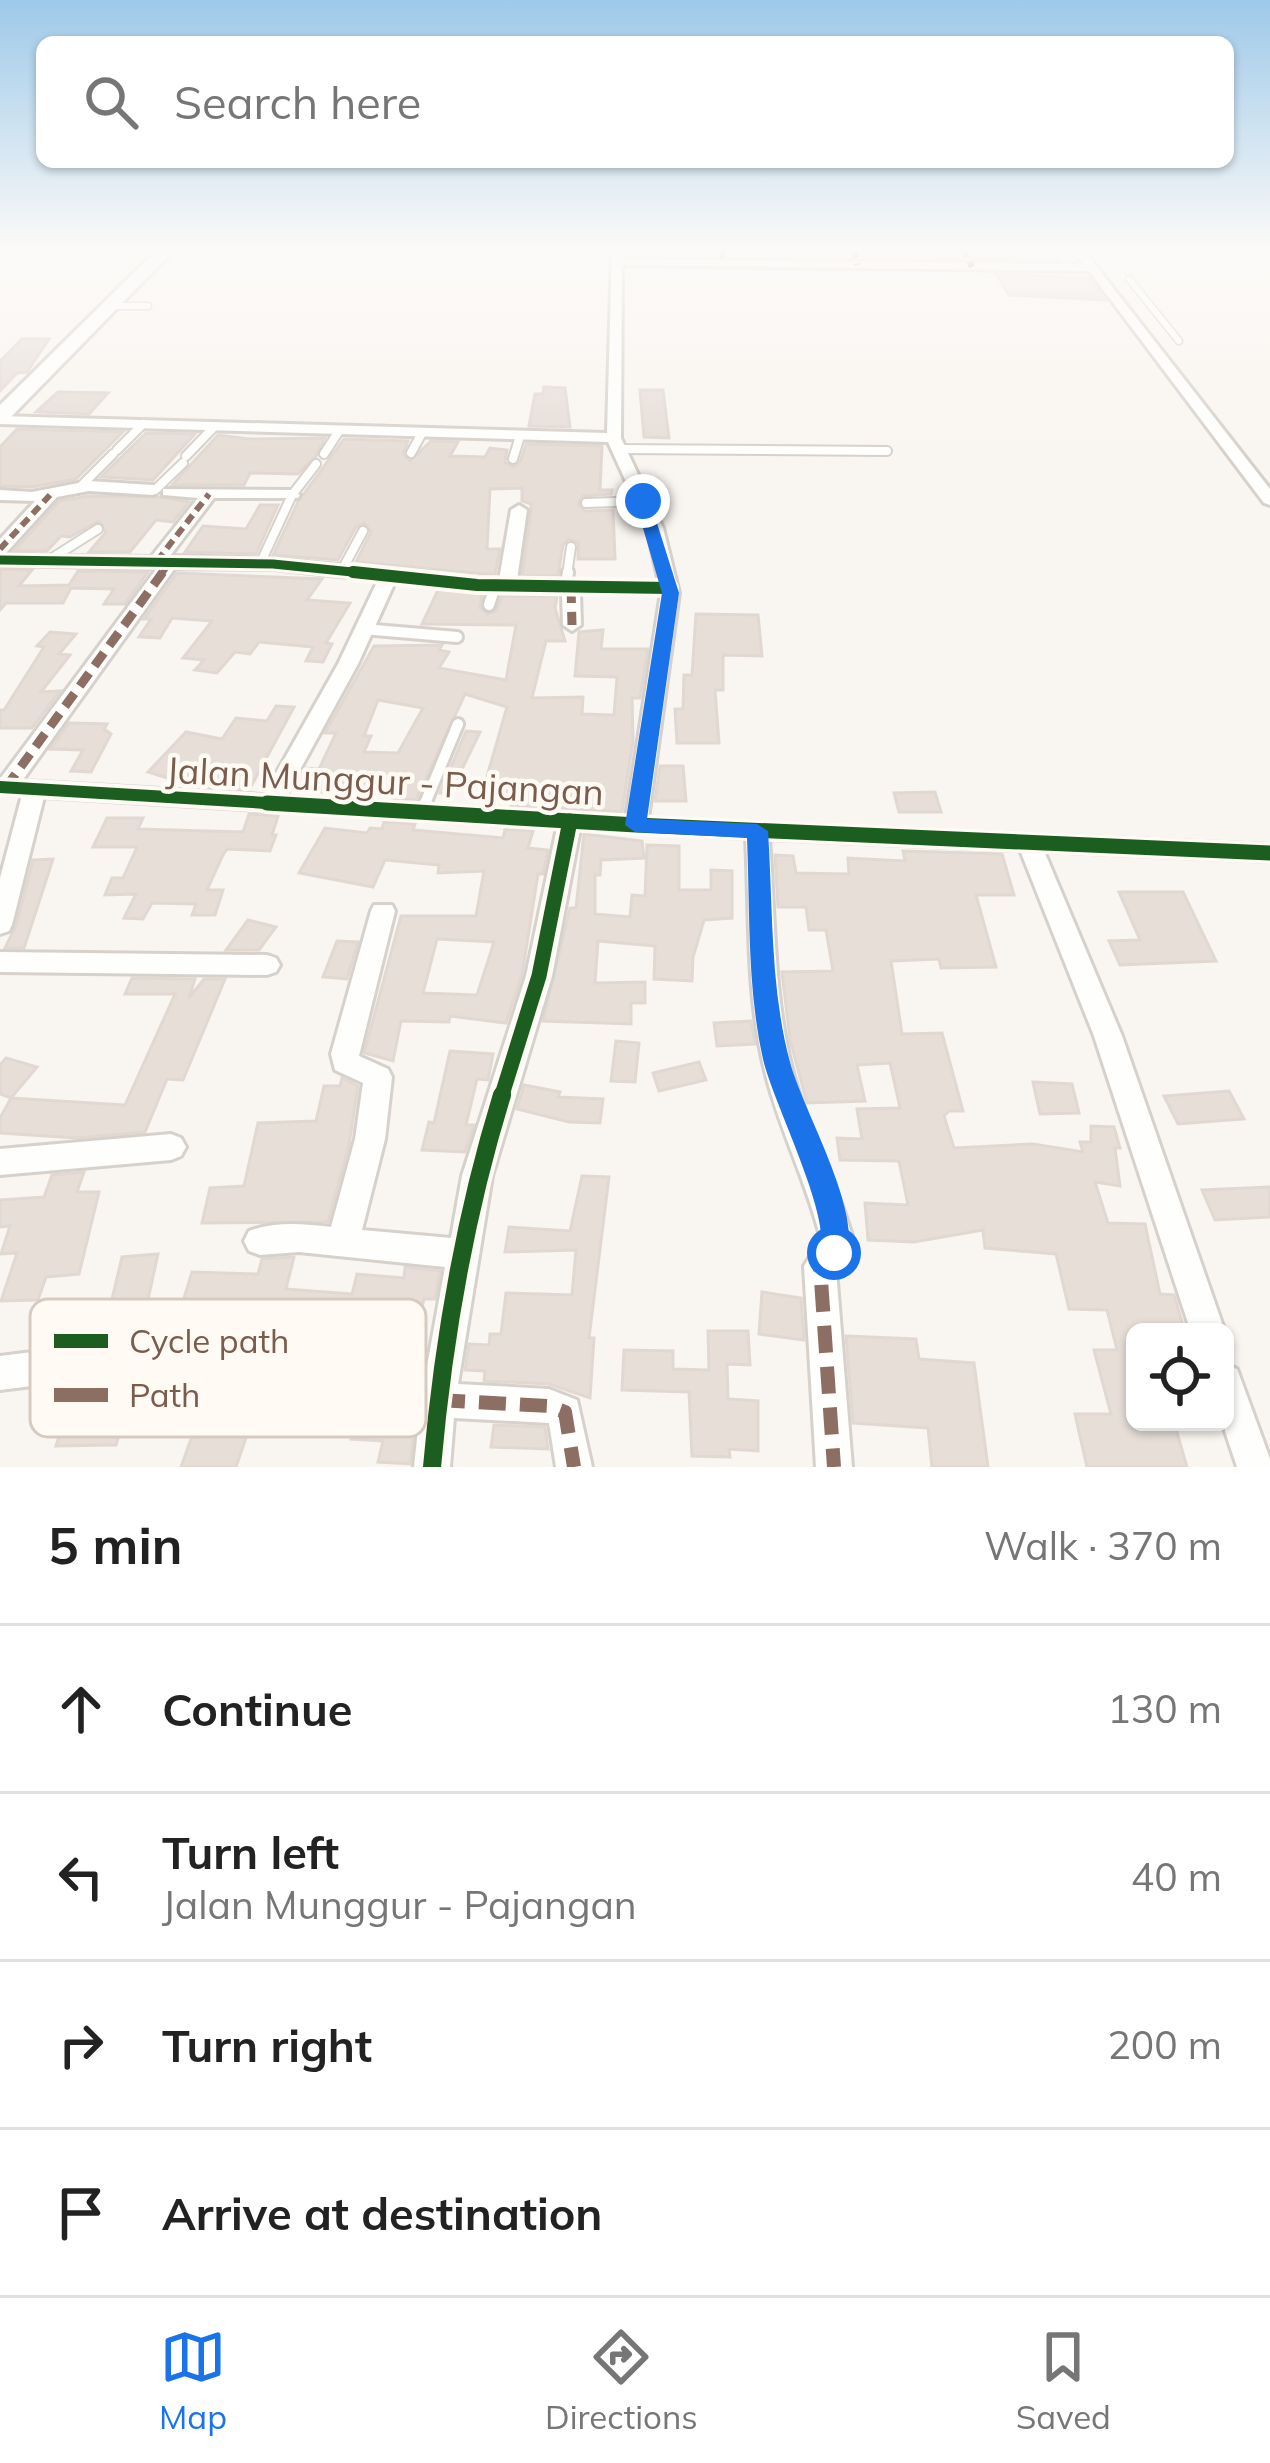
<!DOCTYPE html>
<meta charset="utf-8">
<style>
body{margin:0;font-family:Mulish,sans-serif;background:#f6f6f6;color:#222}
.controls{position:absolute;right:36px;bottom:36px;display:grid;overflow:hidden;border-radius:18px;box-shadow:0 3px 9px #0004}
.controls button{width:108px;height:108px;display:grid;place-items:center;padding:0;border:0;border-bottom:3px solid #e0e0e0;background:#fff;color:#222;font:60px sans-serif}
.stop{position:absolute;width:36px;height:36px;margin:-27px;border:9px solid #1a73e8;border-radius:50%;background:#fff}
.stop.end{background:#1a73e8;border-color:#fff;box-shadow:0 3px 12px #0008}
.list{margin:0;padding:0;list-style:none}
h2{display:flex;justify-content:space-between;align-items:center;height:156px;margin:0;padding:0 48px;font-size:51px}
h2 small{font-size:39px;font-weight:400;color:#767676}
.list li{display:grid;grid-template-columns:78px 1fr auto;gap:36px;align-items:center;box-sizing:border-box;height:168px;padding:0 48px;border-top:3px solid #e0e0e0}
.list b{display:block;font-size:45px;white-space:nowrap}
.list p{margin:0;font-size:39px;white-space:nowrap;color:#767676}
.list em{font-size:39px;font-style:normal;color:#767676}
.icon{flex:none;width:66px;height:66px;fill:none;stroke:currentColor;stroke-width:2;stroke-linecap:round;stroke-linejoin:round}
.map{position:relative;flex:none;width:1270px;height:1467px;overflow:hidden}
.search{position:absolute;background:#fff;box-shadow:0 3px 9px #0004;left:36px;right:36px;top:36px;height:132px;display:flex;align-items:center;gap:30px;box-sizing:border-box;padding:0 42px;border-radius:18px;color:#767676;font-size:45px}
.sheet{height:828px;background:#fff}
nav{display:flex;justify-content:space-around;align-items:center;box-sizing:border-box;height:168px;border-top:3px solid #e0e0e0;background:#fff;font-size:33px;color:#767676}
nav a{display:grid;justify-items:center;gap:6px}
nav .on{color:#1a73e8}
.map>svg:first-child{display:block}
.building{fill:#e6ded7;stroke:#e2d8d2;stroke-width:3;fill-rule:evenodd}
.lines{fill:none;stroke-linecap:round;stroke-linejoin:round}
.lane-far3-casing{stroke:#d7d1cb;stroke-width:9}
.lane-far2-casing{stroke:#d7d1cb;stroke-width:12}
.lane-far1-casing{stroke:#d7d1cb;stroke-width:16}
.lane-casing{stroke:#d7d1cb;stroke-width:18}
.street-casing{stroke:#d7d1cb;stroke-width:6}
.secondary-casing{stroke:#d9d2cb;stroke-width:6}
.lane-far3{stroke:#fefefd;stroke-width:6}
.lane-far2{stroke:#fefefd;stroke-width:8}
.lane-far1{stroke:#fefefd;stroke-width:10}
.lane{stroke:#fefefd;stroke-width:12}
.street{fill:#fefefd;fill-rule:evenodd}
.secondary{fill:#fefefd;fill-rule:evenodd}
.quiet-far3{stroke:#8d6e63;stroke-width:6;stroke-dasharray:10 6;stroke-linecap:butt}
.quiet-far2{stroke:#8d6e63;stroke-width:9;stroke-dasharray:16 9;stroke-linecap:butt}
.quiet-far1{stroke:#8d6e63;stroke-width:10;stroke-dasharray:21 10;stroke-linecap:butt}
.quiet{stroke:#8d6e63;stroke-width:14;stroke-dasharray:27 14;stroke-linecap:butt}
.cycleway-far3-casing{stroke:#fffaf3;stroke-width:15}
.cycleway-far2-casing{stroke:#fffaf3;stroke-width:20}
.cycleway-far1-casing{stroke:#fffaf3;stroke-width:22}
.cycleway-casing{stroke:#fffaf3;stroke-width:26}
.cycleway-far3{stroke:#1b5e20;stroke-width:9}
.cycleway-far2{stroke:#1b5e20;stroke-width:12}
.cycleway-far1{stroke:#1b5e20;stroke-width:15}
.cycleway{stroke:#1b5e20;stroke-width:18}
.route{fill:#1a73e8}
.labels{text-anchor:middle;stroke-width:9;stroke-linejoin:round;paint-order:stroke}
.street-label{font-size:36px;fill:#7a5c4d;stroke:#fffaf3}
.key{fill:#fffaf3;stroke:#d7cbc1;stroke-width:3}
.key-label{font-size:33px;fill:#7a5c4d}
</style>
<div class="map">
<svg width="1270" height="1467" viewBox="0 0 1270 1467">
<rect width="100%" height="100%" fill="#f9f5f0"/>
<!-- building -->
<g class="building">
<polygon points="931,248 1051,250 1059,259 935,258"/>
<polygon points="996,274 1089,278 1105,300 1009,295"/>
<polygon points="22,339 49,339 27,372 17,373 0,391 0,361"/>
<polygon points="544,387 565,388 570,427 529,426 535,394 543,394"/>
<polygon points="640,390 663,390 669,438 644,437"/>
<polygon points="58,392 108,393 89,414 36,412"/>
<polygon points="17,429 123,432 76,479 32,487 0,486 0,447"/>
<polygon points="146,433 195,434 153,480 101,477"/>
<polygon points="218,435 249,439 325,438 316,456 298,474 250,473 244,485 172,485"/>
<polygon points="344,439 408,441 403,454 410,461 431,441 458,442 450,456 485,457 490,448 507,450 505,462 514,467 520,462 526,444 602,446 600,490 612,490 611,494 583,496 578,504 585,511 613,510 615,559 578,559 578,543 569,539 563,545 558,576 522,576 531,511 531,504 522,501 522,488 490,489 487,549 500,549 495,575 356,562 371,532 364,523 356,527 338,560 273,555 298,502"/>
<polygon points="89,496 159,497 189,502 173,522 156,520 130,552 89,552 106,532 99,521 70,537 61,536 47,551 14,551 59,501"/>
<polygon points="260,505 278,505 256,554 185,552 203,526 246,529"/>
<polygon points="0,569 32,570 19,586 69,585 78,571 148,572 125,604 104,604 114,589 71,588 63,603 6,603 0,610"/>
<polygon points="177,573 322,579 307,600 350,603 326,643 332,644 323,662 306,661 313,647 259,642 250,654 235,652 217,673 195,670 204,660 183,658 212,621 172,618 160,638 139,637 151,619 144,619"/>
<path d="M438 590 482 594 480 608 487 614 496 611 502 596H557L555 608 565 641H546L532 698 583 697 582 714 614 715 617 677 575 676 579 632 603 630 601 649H648L640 698H632L633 741 622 812 511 806 513 798 481 797 507 707 465 694 416 800 393 799 396 792 357 791 355 797 295 788 306 768 319 769 336 733H325L374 646 442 645 439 650 449 652 439 668 506 680 516 625 422 624ZM378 700 423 708 398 753 364 752 371 736H364Z"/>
<polygon points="696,614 758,615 762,656 723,655 723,690 715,690 719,743 677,743 675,709 683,709 684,675 692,675"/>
<polygon points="50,632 76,634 59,654 70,655 41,692 60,691 32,728 0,728 0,710 4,710 44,647 37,646"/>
<polygon points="276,706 294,707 249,790 197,787 148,772 186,732 222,739 236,718 267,721"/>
<polygon points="69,723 107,724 104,729 111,734 91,772 71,771 83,750 50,749"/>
<polygon points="466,731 480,732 450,794 440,793"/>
<polygon points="660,766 683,766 686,801 655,801"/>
<polygon points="935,792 941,812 899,812 894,793"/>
<polygon points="249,814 278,816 272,835 276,835 270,851 227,849 223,855 207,890 223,890 215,915 192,915 196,904 152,903 143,919 124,918 136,894 105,895 112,878 123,878 137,847 93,847 107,818 143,818 138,829 243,832"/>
<path d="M384 822 415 824 413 830 503 838 505 829 533 831 528 848 548 850 543 874H538L522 975 506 1023 450 1016 449 1022 401 1021 393 1061 364 1053 401 916H476L484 871 438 873 439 865 385 860 373 887 299 873 325 828 367 833 370 828 382 829ZM437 939 494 942 477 995 423 993Z"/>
<polygon points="584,834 642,841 644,858 601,860 600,875 595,875 595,914 630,917 632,895 645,896 647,845 679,846 679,890 711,890 711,870 732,871 732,918 704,920 693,957 692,981 654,979 655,946 598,941 595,983 645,982 645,1003 631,1003 631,1024 543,1021 570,908 576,908"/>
<polygon points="903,851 1002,854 1014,895 976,895 996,967 941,968 939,959 891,961 902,1034 942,1033 963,1111 949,1111 944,1116 954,1148 1033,1144 1083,1152 1080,1142 1091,1142 1091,1126 1114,1127 1120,1148 1115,1148 1120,1186 1095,1182 1108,1223 1145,1224 1160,1294 1174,1295 1185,1332 1135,1332 1135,1422 1174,1422 1187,1467 1087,1467 1075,1414 1111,1414 1094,1350 1117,1350 1107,1310 1069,1309 1056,1254 985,1248 983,1230 914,1242 868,1240 865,1203 908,1205 899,1161 840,1160 837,1138 862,1139 857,1109 900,1108 890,1063 857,1065 865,1101 807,1103 790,1040 782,972 833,971 826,930 809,930 806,907 778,907 775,855 793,856 796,873 849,874 848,858 905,861"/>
<polygon points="53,859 24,948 5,948 16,926 33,860"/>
<polygon points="1119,892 1183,892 1216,961 1120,965 1109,941 1140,940"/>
<polygon points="248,920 276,927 259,950 226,950"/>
<polygon points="337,941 358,942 347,979 323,977"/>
<polygon points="132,978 195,979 189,998 204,979 225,979 183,1080 167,1079 145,1132 76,1138 0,1133 0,1118 11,1098 125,1105 175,994 125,994"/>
<polygon points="751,1021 755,1044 717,1046 714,1023"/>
<polygon points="616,1041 639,1043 635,1082 611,1081"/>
<polygon points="450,1051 493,1054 488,1080 477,1079 466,1125 474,1125 465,1152 422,1150 429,1122 434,1123"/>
<polygon points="6,1058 37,1067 11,1098 0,1094 0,1065"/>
<polygon points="699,1062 706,1080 659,1091 653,1073"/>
<polygon points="342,1078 358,1086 349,1145 328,1222 202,1223 210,1188 244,1186 258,1123 316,1121 324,1086 340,1086"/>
<polygon points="1033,1082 1072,1084 1079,1113 1040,1114"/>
<polygon points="524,1085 560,1092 558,1097 603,1099 600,1123 569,1122 517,1109"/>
<polygon points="1229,1091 1244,1119 1178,1124 1164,1096"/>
<polygon points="84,1172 77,1192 99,1192 79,1274 46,1277 38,1300 1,1301 17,1253 1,1254 10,1226 0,1227 0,1200 44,1197 52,1175"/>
<polygon points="582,1176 609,1177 589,1338 594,1338 590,1398 549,1384 484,1381 485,1371 465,1370 469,1344 489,1345 490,1334 501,1334 506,1293 572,1295 576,1250 505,1252 509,1227 570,1231"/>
<polygon points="1270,1187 1270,1217 1215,1220 1202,1190"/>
<polygon points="158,1254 145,1313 108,1316 122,1257"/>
<polygon points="294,1257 286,1289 352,1294 357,1274 404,1278 405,1267 440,1271 435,1299 424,1299 405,1376 421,1376 410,1464 378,1462 383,1441 351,1439 368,1368 325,1361 323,1368 280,1364 287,1342 216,1341 210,1361 165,1360 192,1272 258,1274 262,1259"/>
<polygon points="762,1292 801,1298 804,1340 759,1334"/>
<polygon points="708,1331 748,1331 750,1365 727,1364 728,1399 758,1401 758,1451 729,1449 730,1457 692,1456 689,1392 622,1390 624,1350 673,1351 673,1369 709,1370"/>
<polygon points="846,1336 916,1339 919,1359 974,1363 988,1467 932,1467 928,1428 853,1423"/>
<polygon points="131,1391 116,1445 56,1446 73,1392"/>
<polygon points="200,1414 252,1420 236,1467 181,1467"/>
<polygon points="494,1425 545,1427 548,1449 491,1447"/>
</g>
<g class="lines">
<defs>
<g id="lane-far3">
<polyline points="1129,279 1179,341"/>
<polyline points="111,306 148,306"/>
</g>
<g id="lane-far2">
<polyline points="619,449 887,451"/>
<polyline points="117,450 143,424"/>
<polyline points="411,453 422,433"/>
<polyline points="324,454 339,431"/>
<polyline points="186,456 214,427"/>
<polyline points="513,459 520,436"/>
<polyline points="79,488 113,454"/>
<polyline points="155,490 183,463"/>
<polyline points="586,503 643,501"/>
<polyline points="49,560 98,529"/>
<polyline points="260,564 292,495 316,464"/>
<polyline points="342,570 363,531"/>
<polyline points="567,575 571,547"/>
</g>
<g id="lane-far1">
<polyline points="566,587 568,572"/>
<polyline points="489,605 495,586"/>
<polyline points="363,629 457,637"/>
<polyline points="424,806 458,724"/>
</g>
<polyline id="lane" points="422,812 426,803"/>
<g id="street">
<path d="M612 248H622V259L1083 264 1070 248H1082L1270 489V505L1264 503 1089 271 622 265 621 438 663 528 679 593 648 818 1270 845V861L1044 851 1122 1036 1225 1332H1191L1094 1036 1020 850 769 839C775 915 773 994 792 1069 807 1129 838 1183 854 1243L836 1270 852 1467H816L804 1266 821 1240C807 1182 779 1129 765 1071 746 995 750 915 746 838L580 829 552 976 492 1176 458 1384 549 1389 577 1400 592 1467H556L549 1423 454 1418 450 1467H414L421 1400 445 1267 299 1252 260 1255 249 1251 244 1241 249 1231C275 1221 304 1224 331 1227L355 1139 363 1083 335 1070 331 1054 371 911 374 905H392L395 911 359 1056 388 1069 392 1077 385 1139 362 1230 451 1238 462 1176 526 976 557 828 44 797 12 925 9 931 0 934V878L22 795 0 794V779L157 568 0 565V555L151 557 198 498 163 495V489L292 490 300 495 298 498H214L170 556 273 559 499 580 511 510 519 505 527 510 517 580 659 582 647 528 608 442 0 424V416L607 433ZM175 568 273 569 378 580 338 664 264 795 22 781ZM395 582 507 592H562L563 625 572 631 581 625 580 592 661 593 626 817 285 797 358 664Z"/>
<polygon points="89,481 153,485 161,490 153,495 89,491 57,497 6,553 0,554 0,539 35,501 0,500 0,490 32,492"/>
<polygon points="0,952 267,955 276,958 280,965 276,972 267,975 0,972"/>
<polygon points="171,1134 181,1138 186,1147 181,1156 171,1160 0,1175 0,1149"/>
<polygon points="72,1347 84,1352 89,1364 84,1376 72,1381 0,1390 0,1356"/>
<polygon points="1225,1364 1237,1369 1270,1459 1270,1467 1237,1467 1222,1422 1225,1422"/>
</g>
<polygon id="secondary" points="159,248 176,248 7,421 0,423 0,405"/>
</defs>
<!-- lane-far3 casing -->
<use href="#lane-far3" class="lane-far3-casing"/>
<!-- lane-far2 casing -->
<use href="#lane-far2" class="lane-far2-casing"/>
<!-- lane-far1 casing -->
<use href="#lane-far1" class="lane-far1-casing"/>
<!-- lane casing -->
<use href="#lane" class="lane-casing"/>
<!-- street casing -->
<use href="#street" class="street-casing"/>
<!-- secondary casing -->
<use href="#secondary" class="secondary-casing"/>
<!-- lane-far3 -->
<use href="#lane-far3" class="lane-far3"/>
<!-- lane-far2 -->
<use href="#lane-far2" class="lane-far2"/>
<!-- lane-far1 -->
<use href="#lane-far1" class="lane-far1"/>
<!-- lane -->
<use href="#lane" class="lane"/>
<!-- street -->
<use href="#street" class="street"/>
<!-- secondary -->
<use href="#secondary" class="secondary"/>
<!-- quiet-far3 -->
<g class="quiet-far3">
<polyline points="722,248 724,263"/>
<polyline points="854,248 858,265"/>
<polyline points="962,248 972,267"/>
<polyline points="0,549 50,495"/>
<polyline points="157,561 209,494"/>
<polyline points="161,575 171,561"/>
</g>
<!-- quiet-far2 -->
<g class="quiet-far2">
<polyline points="571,587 572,625"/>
<polyline points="6,787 163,572"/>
</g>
<!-- quiet-far1 -->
<polyline class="quiet-far1" points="757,831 768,1010 787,1098"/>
<!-- quiet -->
<g class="quiet">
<polyline points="786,1095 838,1243 820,1266 834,1467"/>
<polyline points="438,1400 549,1406 565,1412 574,1467"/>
</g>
<defs>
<polyline id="cycleway-far3" points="0,560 273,564 382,575"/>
<g id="cycleway-far2">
<polyline points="353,572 477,585 669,588"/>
<polyline points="0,787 317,806"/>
</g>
<g id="cycleway-far1">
<polyline points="267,803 636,825 1270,853"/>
<polyline points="501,1098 539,976 570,821"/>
</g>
<path id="cycleway" d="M432 1467C443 1342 465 1215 502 1095"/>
</defs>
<!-- cycleway-far3 casing -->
<use href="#cycleway-far3" class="cycleway-far3-casing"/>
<!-- cycleway-far2 casing -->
<use href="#cycleway-far2" class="cycleway-far2-casing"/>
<!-- cycleway-far1 casing -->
<use href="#cycleway-far1" class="cycleway-far1-casing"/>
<!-- cycleway casing -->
<use href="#cycleway" class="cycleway-casing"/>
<!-- cycleway-far3 -->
<use href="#cycleway-far3" class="cycleway-far3"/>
<!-- cycleway-far2 -->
<use href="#cycleway-far2" class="cycleway-far2"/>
<!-- cycleway-far1 -->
<use href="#cycleway-far1" class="cycleway-far1"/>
<!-- cycleway -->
<use href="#cycleway" class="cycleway"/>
</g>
<!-- sky -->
<linearGradient id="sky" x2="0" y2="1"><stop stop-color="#9ec9e9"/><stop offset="0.55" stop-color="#fcfaf8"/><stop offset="1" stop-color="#fcfaf8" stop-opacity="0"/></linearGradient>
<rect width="1270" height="453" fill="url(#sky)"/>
<!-- route -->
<path class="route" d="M643 496 650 501 679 593 647 819 757 824 768 831C773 906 770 989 790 1062 803 1112 866 1215 845 1263L834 1267 824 1263 820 1253C832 1216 773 1103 763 1059 747 988 750 911 747 838L635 832 625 825 662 593 635 501Z"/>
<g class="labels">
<!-- street labels -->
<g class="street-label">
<text transform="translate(385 781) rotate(3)" y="13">Jalan Munggur - Pajangan</text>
</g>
</g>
<!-- legend -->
<rect x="30" y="1299" width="396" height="138" rx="18" class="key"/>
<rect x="54" y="1334" width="54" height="14" fill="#1b5e20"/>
<rect x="54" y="1388" width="54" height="14" fill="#8d6e63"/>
<g class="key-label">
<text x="129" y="1353">Cycle path</text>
<text x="129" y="1407">Path</text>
</g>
</svg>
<div class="controls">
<button><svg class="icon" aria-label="locate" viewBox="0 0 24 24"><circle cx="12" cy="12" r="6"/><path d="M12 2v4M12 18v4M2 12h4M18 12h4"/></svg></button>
</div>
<div class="stop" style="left:834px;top:1253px"></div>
<div class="stop end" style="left:643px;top:501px"></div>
<div class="search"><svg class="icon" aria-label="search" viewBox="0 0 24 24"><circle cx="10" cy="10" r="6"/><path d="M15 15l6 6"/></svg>Search here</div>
</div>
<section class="sheet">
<h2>5 min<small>Walk · 370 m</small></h2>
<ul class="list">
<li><svg class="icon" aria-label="ahead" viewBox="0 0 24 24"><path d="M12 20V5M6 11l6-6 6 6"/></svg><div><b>Continue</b></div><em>130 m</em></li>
<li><svg class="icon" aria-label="left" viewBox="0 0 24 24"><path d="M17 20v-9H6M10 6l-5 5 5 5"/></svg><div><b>Turn left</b><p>Jalan Munggur - Pajangan</p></div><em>40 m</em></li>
<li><svg class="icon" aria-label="right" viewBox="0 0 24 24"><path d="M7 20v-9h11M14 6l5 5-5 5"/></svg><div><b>Turn right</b></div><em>200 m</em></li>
<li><svg class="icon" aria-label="arrive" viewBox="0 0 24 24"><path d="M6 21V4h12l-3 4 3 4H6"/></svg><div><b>Arrive at destination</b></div></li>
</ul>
</section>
<nav>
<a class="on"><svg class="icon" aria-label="map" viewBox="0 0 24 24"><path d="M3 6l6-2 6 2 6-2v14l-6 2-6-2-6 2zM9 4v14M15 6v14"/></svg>Map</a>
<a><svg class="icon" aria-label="directions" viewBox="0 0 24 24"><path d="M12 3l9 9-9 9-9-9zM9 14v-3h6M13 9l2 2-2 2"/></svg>Directions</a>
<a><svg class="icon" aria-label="saved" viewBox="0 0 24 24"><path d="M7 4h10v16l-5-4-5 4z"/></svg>Saved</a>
</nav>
